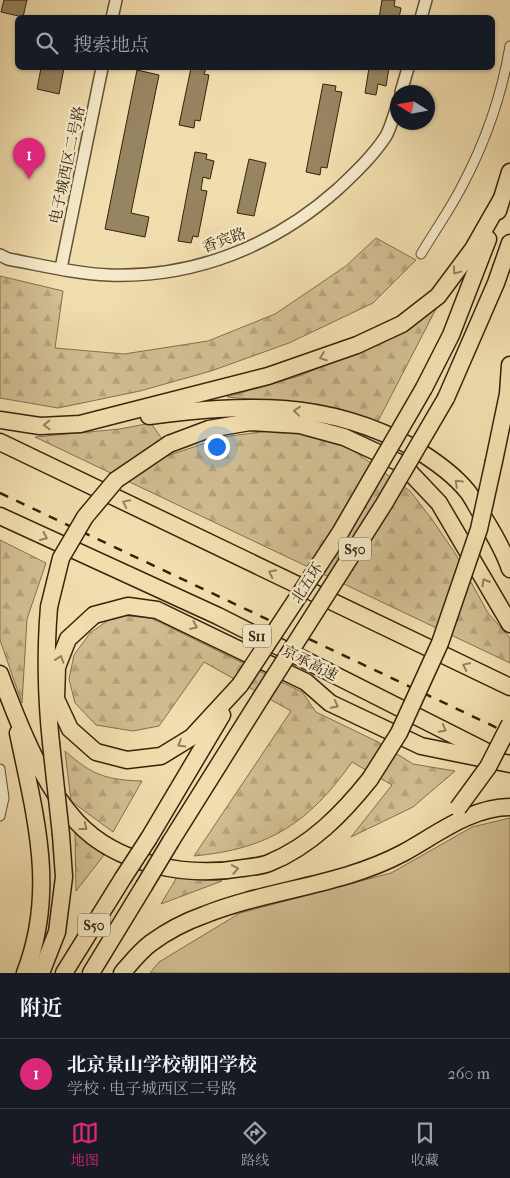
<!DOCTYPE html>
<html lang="zh">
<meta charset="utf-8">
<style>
body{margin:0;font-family:"IM FELL French Canon","Noto Serif SC",serif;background:#242831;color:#f1f3f6}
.compass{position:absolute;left:390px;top:85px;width:45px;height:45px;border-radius:50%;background:#171b24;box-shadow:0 1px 4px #0004;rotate:281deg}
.you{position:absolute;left:216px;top:446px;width:18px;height:18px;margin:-12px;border:4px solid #fff;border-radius:50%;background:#1a73e8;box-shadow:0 0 0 8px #1a73e833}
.badge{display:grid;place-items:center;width:32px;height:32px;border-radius:50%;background:#db2777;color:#fff;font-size:16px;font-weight:700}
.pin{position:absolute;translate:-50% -41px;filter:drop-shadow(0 1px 2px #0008)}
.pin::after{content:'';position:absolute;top:26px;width:18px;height:15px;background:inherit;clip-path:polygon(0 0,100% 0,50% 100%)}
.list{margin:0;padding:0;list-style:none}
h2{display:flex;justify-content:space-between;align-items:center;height:65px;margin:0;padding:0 20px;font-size:21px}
h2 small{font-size:16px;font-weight:400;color:#9ea1a6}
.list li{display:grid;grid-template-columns:32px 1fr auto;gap:15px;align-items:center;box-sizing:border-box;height:70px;padding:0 20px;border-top:1px solid #363941}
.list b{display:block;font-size:19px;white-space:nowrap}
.list p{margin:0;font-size:16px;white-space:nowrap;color:#9ea1a6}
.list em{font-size:16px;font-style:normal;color:#9ea1a6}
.icon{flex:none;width:28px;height:28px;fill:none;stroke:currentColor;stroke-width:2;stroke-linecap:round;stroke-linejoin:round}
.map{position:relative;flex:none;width:510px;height:973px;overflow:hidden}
.search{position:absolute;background:#171b24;box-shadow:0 1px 4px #0004;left:15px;right:15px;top:15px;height:55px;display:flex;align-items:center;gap:12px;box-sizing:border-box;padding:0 18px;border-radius:8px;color:#9ea1a6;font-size:19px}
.sheet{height:135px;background:#171b24}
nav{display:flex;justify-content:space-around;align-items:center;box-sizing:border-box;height:70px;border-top:1px solid #363941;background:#171b24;font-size:14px;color:#9ea1a6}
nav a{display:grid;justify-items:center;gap:2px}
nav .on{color:#db2777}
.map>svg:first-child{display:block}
.green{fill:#d1be92;stroke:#83704f}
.forest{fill:url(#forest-firs);stroke:#83704f}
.building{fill:#978460;stroke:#35230c}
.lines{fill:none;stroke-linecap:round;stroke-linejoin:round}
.minor-casing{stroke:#645234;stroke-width:11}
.tertiary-casing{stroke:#645234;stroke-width:14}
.motorway-casing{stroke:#35230c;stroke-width:19}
.minor{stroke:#f6eaca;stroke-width:9}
.tertiary{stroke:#f6eaca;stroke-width:11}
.motorway{stroke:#f1deae;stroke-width:16}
.rail{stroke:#35230c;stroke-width:2.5;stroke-dasharray:9 9;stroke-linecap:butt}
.motorway-bridge-casing{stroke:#35230c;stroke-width:19;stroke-linecap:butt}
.motorway-bridge{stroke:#f1deae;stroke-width:16}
.oneway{stroke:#93805d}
.labels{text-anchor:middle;stroke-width:5;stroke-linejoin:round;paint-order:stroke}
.shield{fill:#f6eaca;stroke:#6f5f45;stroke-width:1}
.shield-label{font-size:14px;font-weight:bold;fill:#35230c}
.street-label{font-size:15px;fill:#35230c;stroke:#f6eaca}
</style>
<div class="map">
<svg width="510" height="973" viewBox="0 0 510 973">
<defs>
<pattern id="forest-firs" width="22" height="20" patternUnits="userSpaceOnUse" patternTransform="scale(1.25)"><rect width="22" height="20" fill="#d1be92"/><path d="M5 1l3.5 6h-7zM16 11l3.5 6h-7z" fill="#b4a37d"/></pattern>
</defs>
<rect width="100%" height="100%" fill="#f1deae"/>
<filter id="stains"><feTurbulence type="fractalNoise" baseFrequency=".004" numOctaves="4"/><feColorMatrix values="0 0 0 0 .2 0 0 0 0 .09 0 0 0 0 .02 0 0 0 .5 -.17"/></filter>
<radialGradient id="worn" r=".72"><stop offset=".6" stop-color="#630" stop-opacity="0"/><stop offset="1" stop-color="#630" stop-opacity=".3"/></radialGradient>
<!-- green -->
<polygon class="green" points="510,818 510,973 150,973 159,962 240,913 391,873 472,827"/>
<!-- forest -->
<g class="forest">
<polygon points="376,238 416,260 373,303 289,343 211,371 140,391 58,408 0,398 0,276 63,291 55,348 124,354 208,341 275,314 346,266"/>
<polygon points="438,305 377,423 296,403 227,397 302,375 332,362"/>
<polygon points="151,423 162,439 167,456 223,437 268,431 315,434 354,451 410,491 431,518 455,553 488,613 510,638 510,663 35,437 120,429"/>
<polygon points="0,540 46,563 27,619 22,703 0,640"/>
<path d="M116 615 151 618 302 692 316 712 378 742 413 764 455 771 413 807 351 837 392 785 352 762C309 823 269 849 194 856L291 711 204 662 159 726 133 731 96 725 75 703 69 679 74 655 90 633Z"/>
<path d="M65 751C92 775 106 780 142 781L113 832 71 801Z"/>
<polygon points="75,831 104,855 76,891"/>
<polygon points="177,877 222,881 161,904"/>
</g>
<!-- building -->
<g class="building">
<polygon points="4,0 27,0 23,17 1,12"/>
<polygon points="382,0 395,0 394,6 401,8 399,18 379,18"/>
<polygon points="41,68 64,68 59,94 37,89"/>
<polygon points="191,68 206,68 204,74 209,75 200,121 195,120 194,128 179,125"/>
<polygon points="369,68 389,68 386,86 378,84 376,95 365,93"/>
<polygon points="137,70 159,75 131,213 149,217 145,237 105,229"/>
<polygon points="323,84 336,86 335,91 342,92 327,168 321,167 320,175 306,172"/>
<polygon points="195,152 207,154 206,159 214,161 210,179 203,177 201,190 207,191 198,237 193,236 191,243 178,241"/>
<polygon points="249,159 266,163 254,216 237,213"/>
</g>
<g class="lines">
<defs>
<g id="minor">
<path d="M421 254C434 232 449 211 461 188 484 145 502 94 510 46"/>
<polyline points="0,769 4,798 0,816"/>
</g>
<g id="tertiary">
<polyline points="112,18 116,0"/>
<polyline points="421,18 426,0"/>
<polyline points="401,92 408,68"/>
<path d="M0 255 8 259C41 265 76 274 109 275 195 278 274 246 338 189 355 173 373 156 386 136 391 127 394 114 398 104"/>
<polyline points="61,268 102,68"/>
</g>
<g id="motorway">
<polyline points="498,211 510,172"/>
<polyline points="424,388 451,335 488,239"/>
<polyline points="446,398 496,283 510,243"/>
<path d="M149 416C244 404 325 399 412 447 432 459 453 473 468 492 474 500 478 510 484 518 494 534 504 551 510 569"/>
<polyline points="0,420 40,426 80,424 268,376 357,345 402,324 438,296 473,249 501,200"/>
<polyline points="0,442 510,687"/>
<polyline points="169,444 209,429 250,422 300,425 344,437 402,464 439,503 510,624"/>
<polyline points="494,461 508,394 510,365"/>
<polyline points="0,516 218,616 493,755"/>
<path d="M49 607C45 655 46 695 51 743"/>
<path d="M0 674C18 723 42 784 77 822 117 865 188 878 243 868 251 867 262 866 269 863 311 846 343 813 370 779"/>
<polyline points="240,685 192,737 161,756 127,760 96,752 70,729 56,699 57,667 68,639 94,615 128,606 157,610 306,682 330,703 421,746 510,764"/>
<path d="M18 733C35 816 57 890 25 973"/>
<polyline points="149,838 222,715"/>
<polyline points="171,841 260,699"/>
<polyline points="41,973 57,932 64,877 61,835"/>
<polyline points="64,973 123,878"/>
<polyline points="91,973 144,886"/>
<path d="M122 973C131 963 140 951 151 943 166 932 187 921 204 915 269 889 341 886 403 853 436 835 471 807 510 807"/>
</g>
</defs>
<!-- minor casing -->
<use href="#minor" class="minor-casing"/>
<!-- tertiary casing -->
<use href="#tertiary" class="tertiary-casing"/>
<!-- motorway casing -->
<use href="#motorway" class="motorway-casing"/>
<!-- minor -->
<use href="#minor" class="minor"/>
<!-- tertiary -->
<use href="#tertiary" class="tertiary"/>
<!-- motorway -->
<use href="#motorway" class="motorway"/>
<!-- rail -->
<polyline class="rail" points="0,493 510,734"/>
<defs>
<g id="motorway-bridge">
<polyline points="49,607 61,558 85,517 116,480 169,444"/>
<polyline points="240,685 340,533 424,388"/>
<polyline points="260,699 384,504 446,398"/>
<polyline points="51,743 61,835"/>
<polyline points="370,779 399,733 440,643 479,529 494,461"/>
<polyline points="458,808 488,767 510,724"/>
<polyline points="123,878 149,838"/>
<polyline points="144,886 171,841"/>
</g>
</defs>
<!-- motorway-bridge casing -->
<use href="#motorway-bridge" class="motorway-bridge-casing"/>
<!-- motorway-bridge -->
<use href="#motorway-bridge" class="motorway-bridge"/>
</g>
<!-- one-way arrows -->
<defs><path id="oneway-chevron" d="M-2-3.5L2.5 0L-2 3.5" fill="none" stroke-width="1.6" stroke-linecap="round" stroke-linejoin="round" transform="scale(1.25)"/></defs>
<g class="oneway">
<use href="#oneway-chevron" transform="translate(456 271) rotate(127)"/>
<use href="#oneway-chevron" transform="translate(323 357) rotate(161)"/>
<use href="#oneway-chevron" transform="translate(297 411) rotate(-174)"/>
<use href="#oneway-chevron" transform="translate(47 425) rotate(178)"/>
<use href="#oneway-chevron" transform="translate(458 483) rotate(-136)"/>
<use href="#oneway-chevron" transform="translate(126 503) rotate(-154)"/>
<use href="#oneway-chevron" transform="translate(44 537) rotate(25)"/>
<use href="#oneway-chevron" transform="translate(272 573) rotate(-154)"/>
<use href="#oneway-chevron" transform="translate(485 582) rotate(-120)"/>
<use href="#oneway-chevron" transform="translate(194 626) rotate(24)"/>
<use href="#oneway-chevron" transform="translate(60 659) rotate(-71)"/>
<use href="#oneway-chevron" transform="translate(466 666) rotate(-154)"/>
<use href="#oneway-chevron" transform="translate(335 705) rotate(28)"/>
<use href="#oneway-chevron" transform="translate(443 729) rotate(27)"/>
<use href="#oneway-chevron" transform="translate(181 744) rotate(149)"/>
<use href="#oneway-chevron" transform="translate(84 827) rotate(38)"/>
<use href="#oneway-chevron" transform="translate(235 869) rotate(-10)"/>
</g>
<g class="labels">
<!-- shield labels -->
<g class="shield">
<rect x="339" y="537.5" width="32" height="23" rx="4"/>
<rect x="243" y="624.5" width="28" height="23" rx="4"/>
<rect x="78" y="913.5" width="32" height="23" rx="4"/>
</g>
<g class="shield-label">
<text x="355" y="554">S50</text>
<text x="257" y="641">S11</text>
<text x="94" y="930">S50</text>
</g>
<!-- street labels -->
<g class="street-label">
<text transform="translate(67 165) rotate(-78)" y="5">电子城西区二号路</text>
<text transform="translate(224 240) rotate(-20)" y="5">香宾路</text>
<text transform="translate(307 583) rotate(-57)" y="5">北五环</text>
<text transform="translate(310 663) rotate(27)" y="5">京承高速</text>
</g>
</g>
<rect width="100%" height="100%" filter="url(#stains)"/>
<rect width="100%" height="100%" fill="url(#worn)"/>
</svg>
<svg class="compass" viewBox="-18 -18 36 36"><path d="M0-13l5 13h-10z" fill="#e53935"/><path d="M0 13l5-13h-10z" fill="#9ea1a6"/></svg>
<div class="you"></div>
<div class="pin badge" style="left:29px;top:179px">1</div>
<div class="search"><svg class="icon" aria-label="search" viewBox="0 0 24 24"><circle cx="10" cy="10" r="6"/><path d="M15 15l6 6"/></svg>搜索地点</div>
</div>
<section class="sheet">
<h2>附近<small></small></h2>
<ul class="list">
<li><span class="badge">1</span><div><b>北京景山学校朝阳学校</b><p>学校 · 电子城西区二号路</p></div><em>260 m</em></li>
</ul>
</section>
<nav>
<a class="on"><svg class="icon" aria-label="map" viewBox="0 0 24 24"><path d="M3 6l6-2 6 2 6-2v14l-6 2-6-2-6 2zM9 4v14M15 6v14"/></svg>地图</a>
<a><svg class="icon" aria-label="directions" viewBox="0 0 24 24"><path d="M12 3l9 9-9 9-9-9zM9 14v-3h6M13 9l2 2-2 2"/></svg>路线</a>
<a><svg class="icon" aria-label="saved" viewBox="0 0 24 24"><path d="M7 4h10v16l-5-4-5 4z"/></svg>收藏</a>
</nav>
